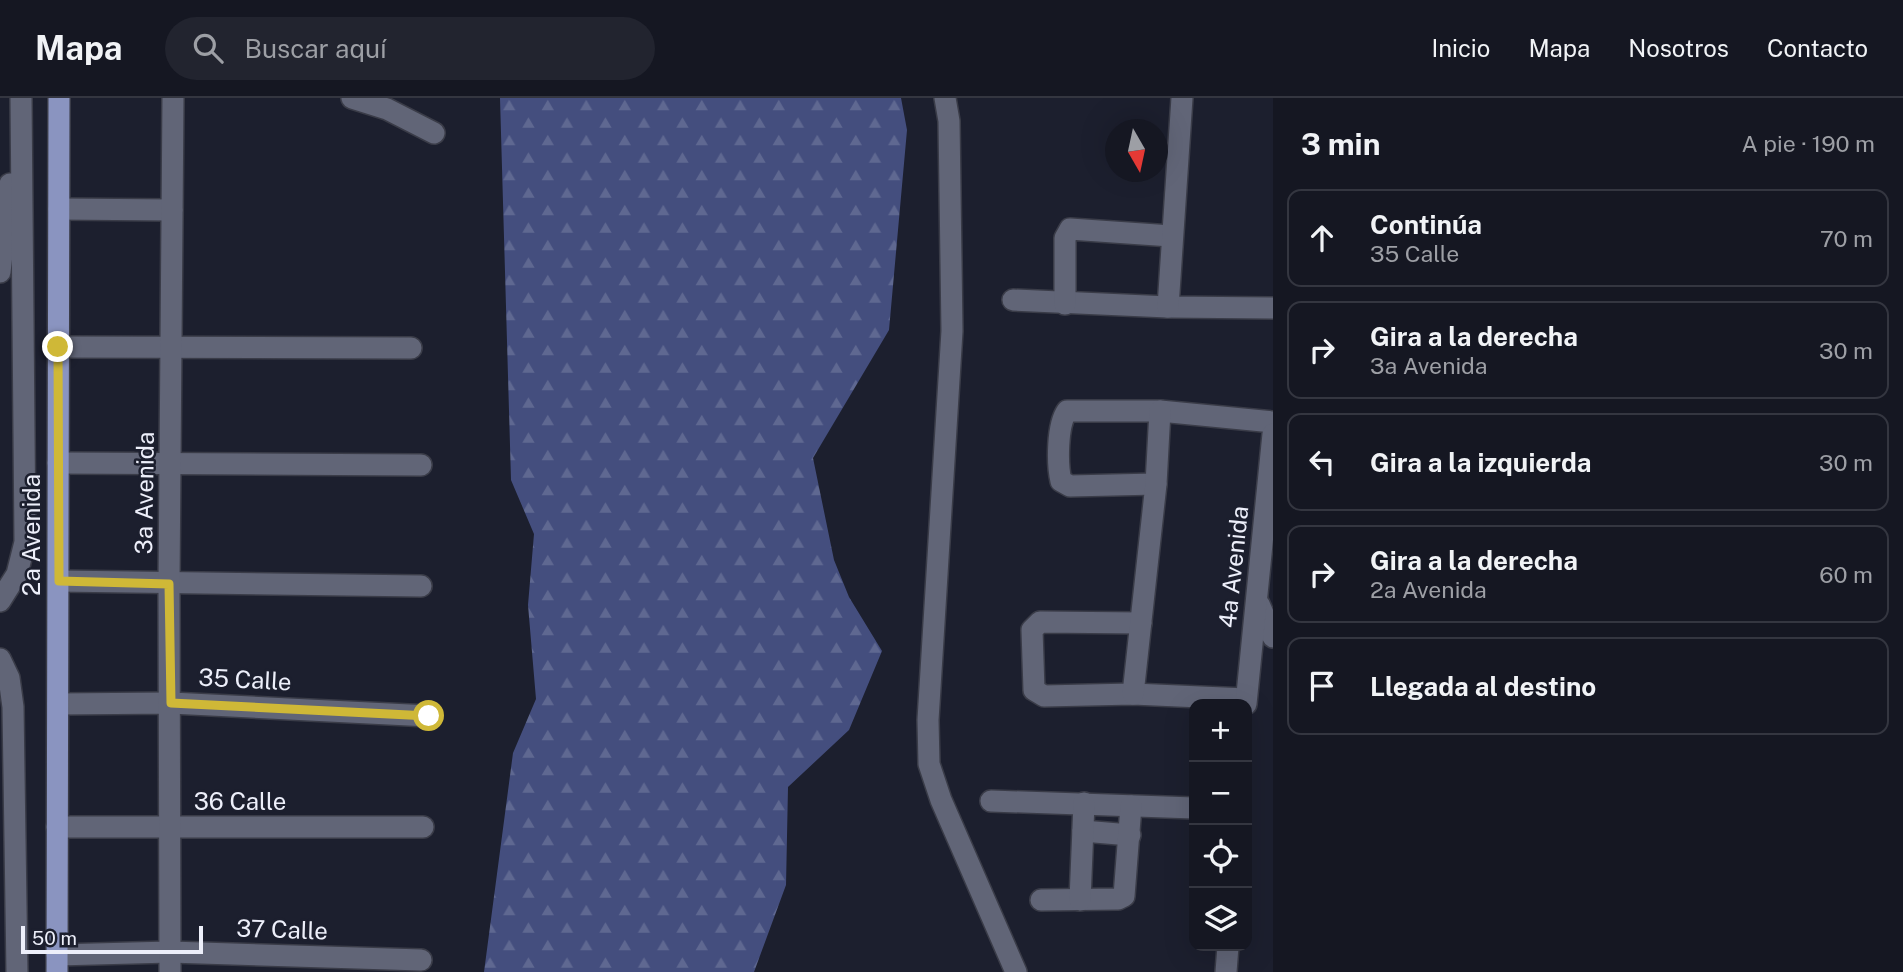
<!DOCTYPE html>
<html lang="es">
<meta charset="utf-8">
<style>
body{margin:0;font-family:"Public Sans",sans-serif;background:#22242f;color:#f1f3f6}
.controls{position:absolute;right:21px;bottom:21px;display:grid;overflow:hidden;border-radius:14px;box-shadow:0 7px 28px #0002}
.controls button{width:63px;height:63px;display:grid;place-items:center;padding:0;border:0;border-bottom:2px solid #343640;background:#151722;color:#f1f3f6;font:35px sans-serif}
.compass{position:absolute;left:1105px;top:21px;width:63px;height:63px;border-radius:50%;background:#151722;box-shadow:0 7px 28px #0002;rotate:171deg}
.scale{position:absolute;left:21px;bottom:18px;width:182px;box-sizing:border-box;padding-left:7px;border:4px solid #edeffa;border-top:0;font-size:19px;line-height:24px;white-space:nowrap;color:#edeffa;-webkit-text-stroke:5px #1c1f2e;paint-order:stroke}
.stop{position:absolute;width:21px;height:21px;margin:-16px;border:5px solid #cfb837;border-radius:50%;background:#fff}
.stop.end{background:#cfb837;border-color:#fff;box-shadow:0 2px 7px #0008}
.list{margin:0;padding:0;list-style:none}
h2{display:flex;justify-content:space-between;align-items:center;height:91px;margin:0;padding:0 28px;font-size:30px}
h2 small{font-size:23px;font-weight:400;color:#9d9fa5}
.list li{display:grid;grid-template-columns:46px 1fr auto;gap:21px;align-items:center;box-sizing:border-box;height:98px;margin:0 14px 14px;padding:0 14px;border:2px solid #343640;border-radius:14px}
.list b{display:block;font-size:26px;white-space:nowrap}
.list p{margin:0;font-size:23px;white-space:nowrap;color:#9d9fa5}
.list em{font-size:23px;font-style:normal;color:#9d9fa5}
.icon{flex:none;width:38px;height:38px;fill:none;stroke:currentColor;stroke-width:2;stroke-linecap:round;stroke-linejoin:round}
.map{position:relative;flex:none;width:1273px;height:874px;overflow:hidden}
header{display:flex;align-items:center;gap:42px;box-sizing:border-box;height:98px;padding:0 35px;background:#151722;border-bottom:2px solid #343640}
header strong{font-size:33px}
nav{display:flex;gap:38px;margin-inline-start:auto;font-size:24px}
.search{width:490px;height:63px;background:#22242f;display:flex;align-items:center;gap:18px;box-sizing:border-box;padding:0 24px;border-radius:38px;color:#9d9fa5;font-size:26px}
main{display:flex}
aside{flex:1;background:#151722}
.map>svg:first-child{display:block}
.forest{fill:url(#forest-firs)}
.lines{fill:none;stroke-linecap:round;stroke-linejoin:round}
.minor-casing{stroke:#3a3c48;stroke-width:24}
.major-casing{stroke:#3a3c48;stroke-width:24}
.minor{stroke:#616577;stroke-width:21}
.major{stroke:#8a94c0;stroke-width:21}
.route{stroke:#cfb837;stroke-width:9}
.labels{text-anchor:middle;stroke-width:5;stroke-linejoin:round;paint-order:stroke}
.street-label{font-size:24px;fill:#edeffa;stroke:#1c1f2e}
</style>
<header>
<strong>Mapa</strong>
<div class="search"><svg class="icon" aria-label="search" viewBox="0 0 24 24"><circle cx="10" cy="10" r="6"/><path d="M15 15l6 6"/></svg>Buscar aquí</div>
<nav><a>Inicio</a><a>Mapa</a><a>Nosotros</a><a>Contacto</a></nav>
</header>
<main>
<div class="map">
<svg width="1273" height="874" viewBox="0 0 1273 874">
<defs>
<pattern id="forest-firs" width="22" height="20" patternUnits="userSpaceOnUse" patternTransform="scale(1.75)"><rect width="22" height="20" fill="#444e7e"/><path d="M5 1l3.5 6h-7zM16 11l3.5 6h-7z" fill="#5f6891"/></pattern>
</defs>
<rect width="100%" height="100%" fill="#1c1f2e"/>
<!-- forest -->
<polygon class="forest" points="500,0 901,0 907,32 889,232 813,360 834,462 849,499 882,553 849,632 788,689 786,787 754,874 484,874 513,655 536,601 528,507 534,436 511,382"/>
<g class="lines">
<defs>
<g id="minor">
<polyline points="352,0 387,11 434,35"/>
<polyline points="945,0 949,23 952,233 928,622 929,666 941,702 1016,874"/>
<polyline points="59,111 172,112"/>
<polyline points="0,174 10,86"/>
<polyline points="1013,202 1168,209 1273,210"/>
<polyline points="1065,206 1065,140 1070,131 1171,138"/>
<polyline points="1168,209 1182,0"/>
<polyline points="58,249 411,250"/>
<polyline points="58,365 421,367"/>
<path d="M1156 386 1070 388 1061 383C1057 366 1057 327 1067 313H1160L1273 324"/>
<polyline points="59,483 421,488"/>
<polyline points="0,503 17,476 25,444 21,0"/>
<polyline points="1259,506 1273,539"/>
<polyline points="1141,525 1040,524 1032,532 1034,592 1044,598 1133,596 1246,601"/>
<polyline points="0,561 9,580 13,609 17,874"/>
<polyline points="1133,596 1156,386 1160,313"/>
<polyline points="58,606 171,605 429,618"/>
<polyline points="1246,606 1273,336"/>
<polyline points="991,703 1194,710"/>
<polyline points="57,729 423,729"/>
<polyline points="1083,733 1130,737"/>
<polyline points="1041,802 1118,801 1124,798 1131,708"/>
<polyline points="1080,802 1084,705"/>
<polyline points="57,857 170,854 421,862"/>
<polyline points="170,874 169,486 173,0"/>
<polyline points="1226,874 1228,848"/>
</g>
<polyline id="major" points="57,874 59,0"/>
</defs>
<!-- minor casing -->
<use href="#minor" class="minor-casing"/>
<!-- major casing -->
<use href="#major" class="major-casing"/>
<!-- minor -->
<use href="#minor" class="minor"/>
<!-- major -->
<use href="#major" class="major"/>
</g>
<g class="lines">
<!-- route -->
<polyline class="route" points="58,249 59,483 169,486 171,605 429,618"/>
</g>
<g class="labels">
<!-- street labels -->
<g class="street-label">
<text transform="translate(145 395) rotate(-89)" y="8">3a Avenida</text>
<text transform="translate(32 437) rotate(-90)" y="8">2a Avenida</text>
<text transform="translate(1234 469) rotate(-84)" y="8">4a Avenida</text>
<text transform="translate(245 582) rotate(3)" y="8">35 Calle</text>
<text x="240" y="712">36 Calle</text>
<text transform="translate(282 832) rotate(2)" y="8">37 Calle</text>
</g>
</g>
</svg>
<div class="controls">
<button>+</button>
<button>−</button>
<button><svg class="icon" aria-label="locate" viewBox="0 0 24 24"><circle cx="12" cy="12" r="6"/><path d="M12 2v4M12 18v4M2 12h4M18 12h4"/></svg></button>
<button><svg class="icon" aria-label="layers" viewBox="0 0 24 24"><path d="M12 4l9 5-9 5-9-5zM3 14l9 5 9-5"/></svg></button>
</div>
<svg class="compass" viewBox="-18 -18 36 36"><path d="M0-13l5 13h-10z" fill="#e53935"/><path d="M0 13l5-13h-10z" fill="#9d9fa5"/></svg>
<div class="scale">50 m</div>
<div class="stop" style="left:429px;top:618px"></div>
<div class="stop end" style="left:58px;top:249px"></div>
</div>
<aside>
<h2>3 min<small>A pie · 190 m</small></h2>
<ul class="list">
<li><svg class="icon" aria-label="ahead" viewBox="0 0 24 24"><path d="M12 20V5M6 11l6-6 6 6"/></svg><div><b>Continúa</b><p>35 Calle</p></div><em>70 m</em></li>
<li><svg class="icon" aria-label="right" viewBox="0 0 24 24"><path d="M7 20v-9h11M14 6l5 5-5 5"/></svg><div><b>Gira a la derecha</b><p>3a Avenida</p></div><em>30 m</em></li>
<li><svg class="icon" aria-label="left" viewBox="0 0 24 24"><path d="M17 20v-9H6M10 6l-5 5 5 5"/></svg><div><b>Gira a la izquierda</b></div><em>30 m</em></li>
<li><svg class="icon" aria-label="right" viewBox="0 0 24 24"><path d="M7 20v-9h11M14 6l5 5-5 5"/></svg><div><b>Gira a la derecha</b><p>2a Avenida</p></div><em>60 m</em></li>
<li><svg class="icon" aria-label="arrive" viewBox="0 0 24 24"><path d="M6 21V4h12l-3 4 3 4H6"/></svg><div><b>Llegada al destino</b></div></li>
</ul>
</aside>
</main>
